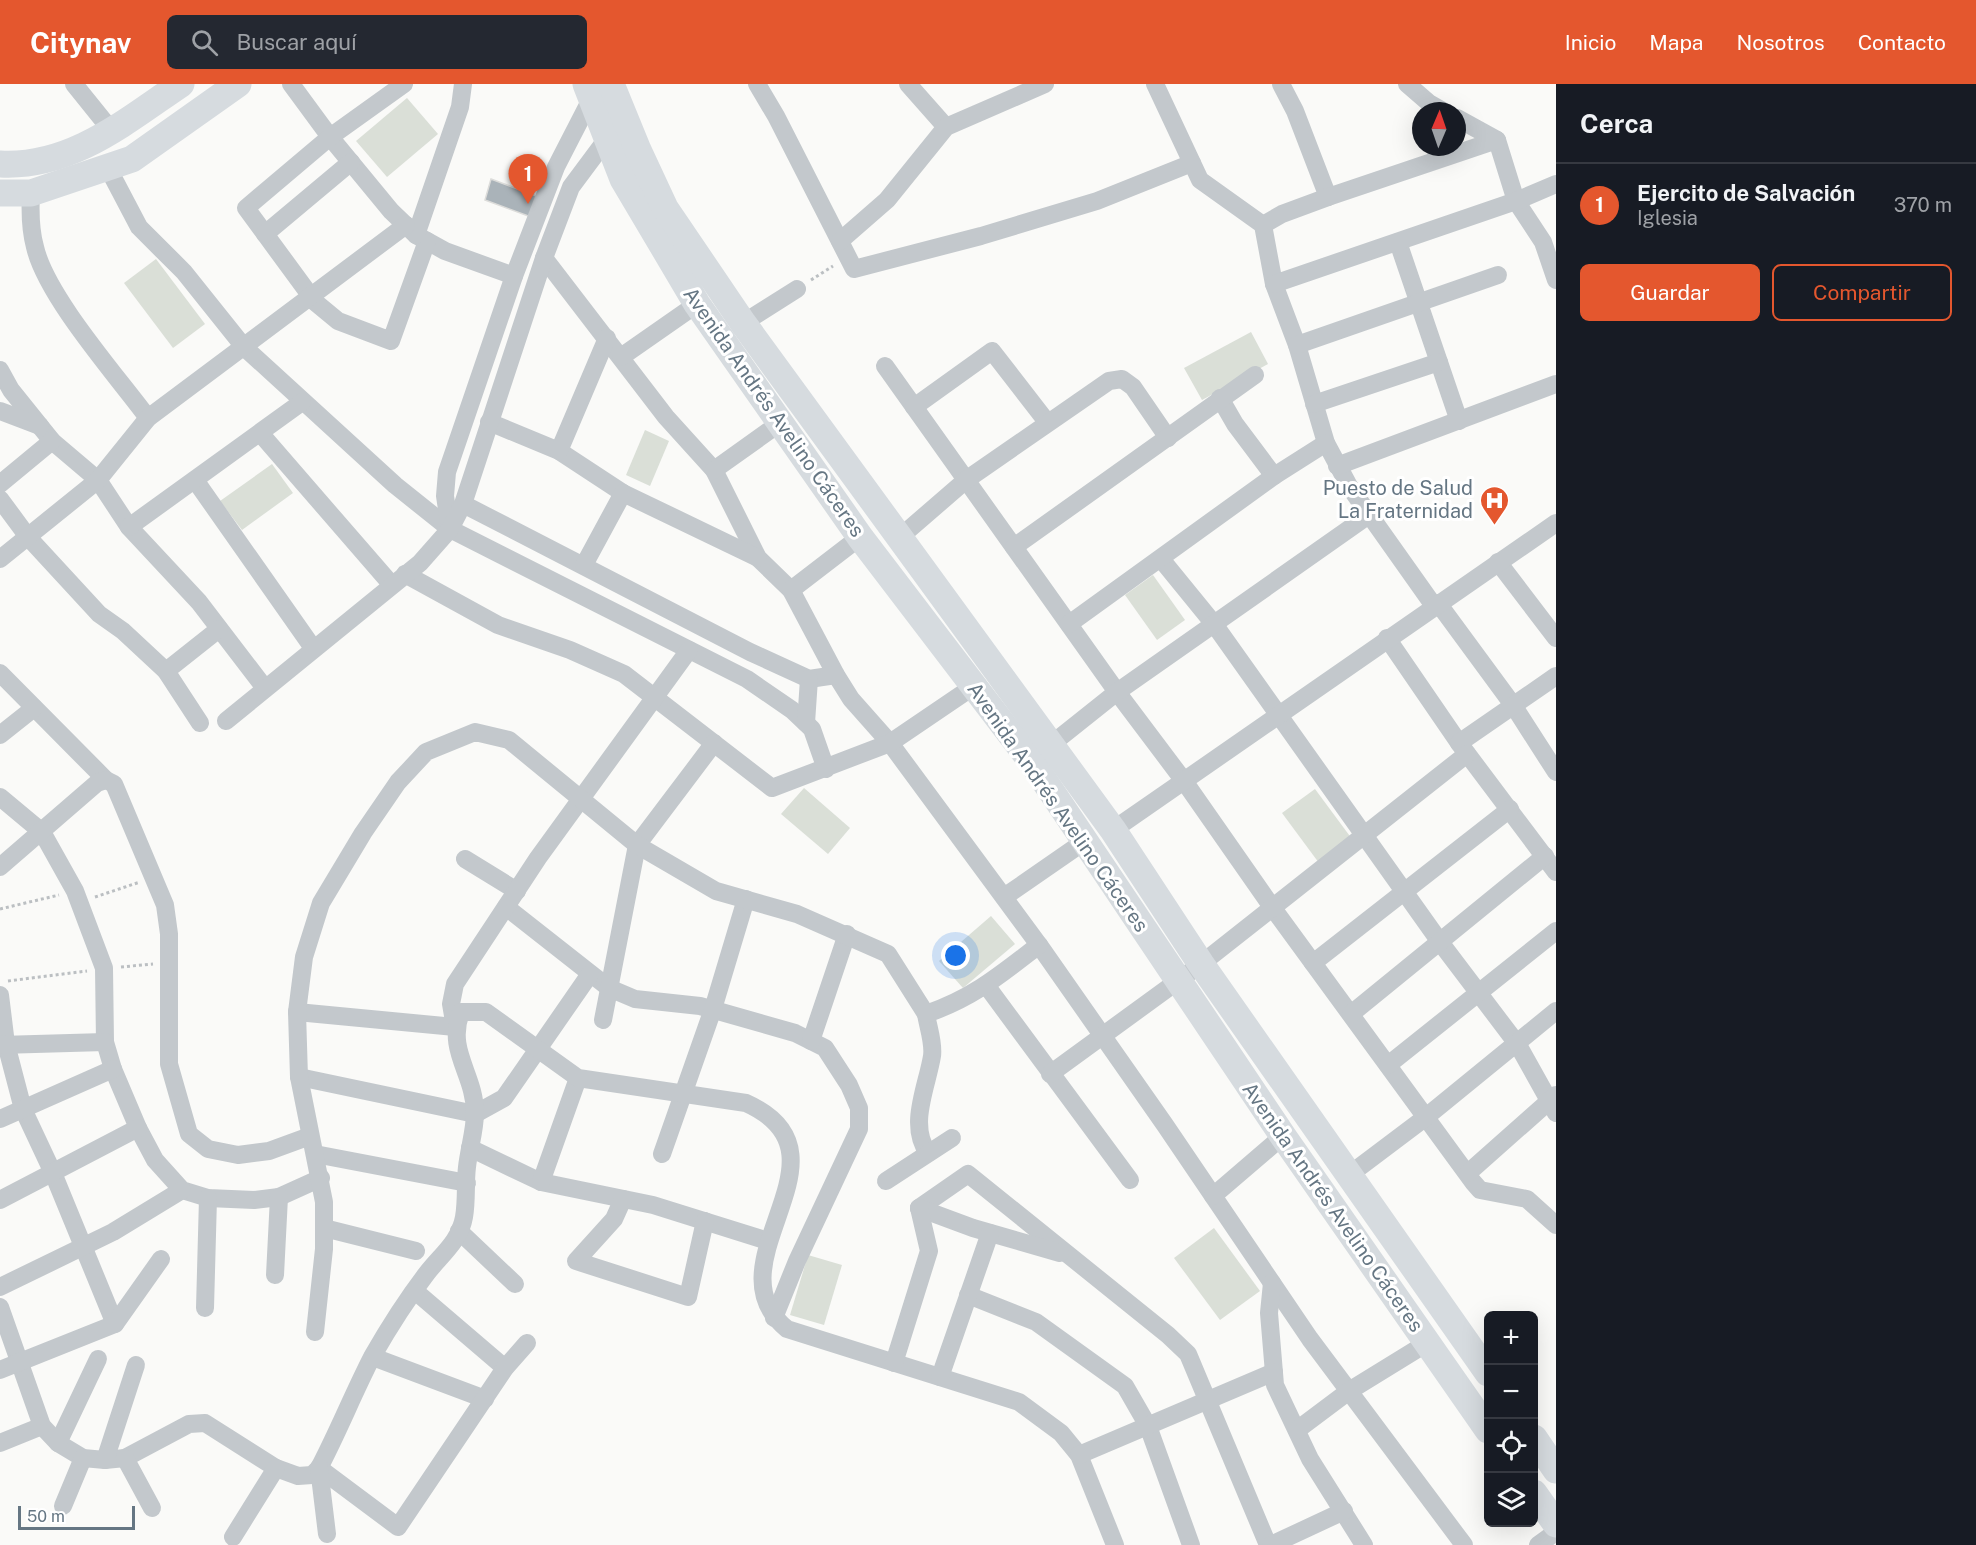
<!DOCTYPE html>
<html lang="es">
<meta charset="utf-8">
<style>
body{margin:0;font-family:"Public Sans",sans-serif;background:#242831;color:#f1f3f6}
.controls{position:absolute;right:18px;bottom:18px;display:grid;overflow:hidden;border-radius:9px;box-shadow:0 6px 24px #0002}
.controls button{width:54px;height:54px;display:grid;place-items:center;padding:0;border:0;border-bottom:2px solid #363941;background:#171b24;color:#f1f3f6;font:30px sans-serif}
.compass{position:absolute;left:1412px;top:18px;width:54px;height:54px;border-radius:50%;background:#171b24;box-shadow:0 6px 24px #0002;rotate:2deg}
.scale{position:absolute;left:18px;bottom:15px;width:117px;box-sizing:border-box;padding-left:6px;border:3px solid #657683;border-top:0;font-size:16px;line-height:21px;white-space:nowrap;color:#657683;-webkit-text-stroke:4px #fff;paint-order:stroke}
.you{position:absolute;left:956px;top:872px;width:21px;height:21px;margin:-15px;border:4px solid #fff;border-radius:50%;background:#1a73e8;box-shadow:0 0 0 9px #1a73e833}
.badge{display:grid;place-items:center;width:39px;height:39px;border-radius:50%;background:#e4572e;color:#fff;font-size:20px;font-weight:700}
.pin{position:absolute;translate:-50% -50px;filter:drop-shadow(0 2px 3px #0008)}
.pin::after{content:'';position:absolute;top:32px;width:21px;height:18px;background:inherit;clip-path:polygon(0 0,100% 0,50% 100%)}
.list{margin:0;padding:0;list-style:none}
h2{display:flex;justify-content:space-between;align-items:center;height:78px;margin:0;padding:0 24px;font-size:26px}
h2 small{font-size:20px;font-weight:400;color:#9ea1a6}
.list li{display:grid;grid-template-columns:39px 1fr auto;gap:18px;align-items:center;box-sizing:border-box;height:84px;padding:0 24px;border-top:2px solid #363941}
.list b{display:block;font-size:22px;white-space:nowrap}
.list p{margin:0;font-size:20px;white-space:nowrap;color:#9ea1a6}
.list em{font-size:20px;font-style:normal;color:#9ea1a6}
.actions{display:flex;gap:12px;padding:18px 24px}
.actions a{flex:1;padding:14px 0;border:2px solid #e4572e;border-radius:9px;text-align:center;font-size:21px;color:#e4572e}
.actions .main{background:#e4572e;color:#fff}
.icon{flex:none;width:33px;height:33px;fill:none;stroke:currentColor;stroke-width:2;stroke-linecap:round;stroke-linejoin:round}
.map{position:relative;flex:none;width:1556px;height:1461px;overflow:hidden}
header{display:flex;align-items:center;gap:36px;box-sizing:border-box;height:84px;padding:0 30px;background:#e4572e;color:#fff}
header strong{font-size:28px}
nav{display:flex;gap:33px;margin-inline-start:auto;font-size:21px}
.search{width:420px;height:54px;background:#242831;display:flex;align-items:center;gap:15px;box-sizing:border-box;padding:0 21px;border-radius:9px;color:#9ea1a6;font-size:22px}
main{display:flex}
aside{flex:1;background:#171b24}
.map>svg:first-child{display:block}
.green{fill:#dadfd7}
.building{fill:#aab3b9;stroke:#dcdcda;stroke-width:1.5}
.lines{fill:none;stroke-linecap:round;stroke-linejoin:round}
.path{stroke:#bbbfc2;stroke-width:3;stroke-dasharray:3 3;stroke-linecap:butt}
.street{stroke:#c3c8cc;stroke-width:18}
.secondary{stroke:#d6dbdf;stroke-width:27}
.labels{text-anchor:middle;stroke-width:6;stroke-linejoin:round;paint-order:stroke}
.street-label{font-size:20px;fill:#657683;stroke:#fff}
.poi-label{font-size:20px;fill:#657683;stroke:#fff;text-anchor:end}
</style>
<header>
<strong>Citynav</strong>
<div class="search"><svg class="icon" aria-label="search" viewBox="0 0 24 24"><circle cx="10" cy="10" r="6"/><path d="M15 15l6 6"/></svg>Buscar aquí</div>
<nav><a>Inicio</a><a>Mapa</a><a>Nosotros</a><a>Contacto</a></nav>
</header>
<main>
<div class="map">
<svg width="1556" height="1461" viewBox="0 0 1556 1461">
<rect width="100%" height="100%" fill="#fafaf8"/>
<!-- green -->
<g class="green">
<polygon points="407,14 438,50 387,93 356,57"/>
<polygon points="156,175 205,240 173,264 124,199"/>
<polygon points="1251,248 1268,280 1202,316 1184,284"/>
<polygon points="645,346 669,357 650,402 626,391"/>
<polygon points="272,380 293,409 242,446 220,417"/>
<polygon points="1153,491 1185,536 1157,556 1125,511"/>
<polygon points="804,704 850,744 828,770 781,730"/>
<polygon points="1315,705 1352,755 1319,779 1282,729"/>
<polygon points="991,832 1015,860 963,904 939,877"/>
<polygon points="1214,1144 1260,1207 1220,1236 1174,1174"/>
<polygon points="808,1171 842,1181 824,1241 790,1231"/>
</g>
<!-- building -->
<polygon class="building" points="491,95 539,113 531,133 485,116"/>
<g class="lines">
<!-- path -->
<g class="path">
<polyline points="811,196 833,182"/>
<polyline points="95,813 140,798"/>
<polyline points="0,825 59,811"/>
<polyline points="121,883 153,880"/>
<polyline points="8,897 87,887"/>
</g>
<!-- street -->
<g class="street">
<polyline points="74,0 111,46"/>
<polyline points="291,0 330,53 391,127 416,151 445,167 514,192"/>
<polyline points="404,0 330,53 246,124 315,218 338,237 391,257 427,157"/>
<polyline points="757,0 776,32 854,185 981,152 1097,117 1192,79"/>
<polyline points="908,0 946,43"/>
<polyline points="1155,0 1200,96 1263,141 1274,200 1297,261 1326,359 1349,402 1434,522"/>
<polyline points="1281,0 1295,27 1328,113"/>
<polyline points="1407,0 1429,19 1443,27"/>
<polyline points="1457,34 1497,56 1516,117 1543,158 1556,196"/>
<polyline points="108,84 139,143 184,188 244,263 395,401 450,445 747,595 792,626 812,645 826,685"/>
<path d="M31 109C30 127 30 145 35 163 46 212 117 292 148 334"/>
<polyline points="1263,141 1282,130 1328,113 1497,56"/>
<polyline points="265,150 351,78"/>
<polyline points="416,151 460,23 463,0"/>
<polyline points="840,157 887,116 946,43 1045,0"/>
<polyline points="1398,158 1459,337"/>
<polyline points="544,174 666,333 714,386 758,474 791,506 836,591 851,615 890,659 1039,861 1165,1041 1310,1255 1464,1461"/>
<polyline points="1274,200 1516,117 1556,100"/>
<polyline points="743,239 797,205"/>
<polyline points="1297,261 1498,191"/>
<polyline points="621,273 697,220"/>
<polyline points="885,282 1117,608 1184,697 1272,823 1473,1098 1480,1106 1527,1115 1556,1141"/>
<polyline points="0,286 11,306 52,357 98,396 129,443 199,518 264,603"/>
<polyline points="1220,314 1235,340 1274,392"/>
<polyline points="1314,320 1439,278"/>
<polyline points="914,323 992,267 1047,338"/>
<polyline points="0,327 40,342"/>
<polyline points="489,338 559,367 623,409 758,474"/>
<polyline points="260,349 391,500"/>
<polyline points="559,367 607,254"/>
<polyline points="1337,382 1556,300"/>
<polyline points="714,386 780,339"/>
<polyline points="195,396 313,564"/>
<polyline points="0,400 52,357"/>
<polyline points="0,415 28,453 99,530 123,547 166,587 200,639"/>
<polyline points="463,420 750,568 809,595 836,591"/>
<polyline points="129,443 302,318"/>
<polyline points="450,445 445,412 447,388 514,192 556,83 592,13"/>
<polyline points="899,454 966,396 1109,297 1122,295 1133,303 1168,354"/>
<polyline points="1014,463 1255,291"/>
<polyline points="0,475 98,396 148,334 406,141"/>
<polyline points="1161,475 1214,540 1440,858 1518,961 1556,1029"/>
<polyline points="1498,478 1556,554"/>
<polyline points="584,481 623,409"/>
<polyline points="405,490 498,541 570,566 624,590 772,704 890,659 974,602"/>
<polyline points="791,506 860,453"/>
<polyline points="1438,519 1513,621 1556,688"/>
<polyline points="1069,540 1274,392 1326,359"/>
<polyline points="1387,554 1459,659 1556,788"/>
<polyline points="166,587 219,545"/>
<polyline points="0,589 106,696"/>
<polyline points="226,637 420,479 450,445 463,420 544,174 571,103 606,56"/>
<polyline points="806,639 809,595"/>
<polyline points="0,651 34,624"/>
<polyline points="1459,659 1556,592"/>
<polyline points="1043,667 1117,608 1369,431"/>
<polyline points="0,713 42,748 75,807 104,884 105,958 113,985 138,1044 155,1076 182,1106 208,1114 254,1116 279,1113 321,1094"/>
<polyline points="1113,746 1556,439"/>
<polyline points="465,775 517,807"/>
<polyline points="0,783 97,699 106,696 114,700 165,821 169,850 169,980 189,1050 208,1065 238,1071 269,1067 310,1052"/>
<polyline points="1004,813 1085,757"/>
<polyline points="506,823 609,904 635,915 700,922 795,949 825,964 849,1001 859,1024 859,1045 797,1177 774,1234"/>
<polyline points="1313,879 1510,725"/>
<polyline points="986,901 1130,1096"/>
<polyline points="0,911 6,960 23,1025 53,1089 115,1240"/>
<polyline points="297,928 455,943 451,920 455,900 538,774 689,566"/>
<path d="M926 930C928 943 934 959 932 972 927 1003 908 1041 928 1069"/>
<polyline points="1351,930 1545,772"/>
<polyline points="603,936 637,761 714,659"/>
<polyline points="811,957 847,850"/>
<polyline points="0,961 105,958"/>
<polyline points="1388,981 1556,847"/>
<polyline points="1050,990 1201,880 1467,670"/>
<polyline points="299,993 475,1030 504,1014 590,890"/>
<polyline points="0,1035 113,985"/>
<polyline points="470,1064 541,1098 653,1121 768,1157"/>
<polyline points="315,1070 467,1099"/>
<polyline points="662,1070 713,925 746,815"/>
<polyline points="1468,1089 1556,1011"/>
<polyline points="1349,1091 1426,1033 1556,927"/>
<polyline points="886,1097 952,1054"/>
<polyline points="541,1098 578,994"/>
<polyline points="1213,1112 1283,1052"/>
<polyline points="623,1115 614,1135 576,1177 688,1213 705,1137"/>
<polyline points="0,1116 138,1044"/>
<polyline points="919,1124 968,1090 1168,1251 1188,1270 1268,1461"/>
<polyline points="919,1124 973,1144 1060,1169"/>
<polyline points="324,1144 416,1167"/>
<polyline points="459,1147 515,1200"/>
<polyline points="275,1191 279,1113"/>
<polyline points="1272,1199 1269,1229 1275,1301 1310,1375 1364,1461"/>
<polyline points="0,1203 113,1148 182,1106"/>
<polyline points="415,1207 505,1284"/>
<polyline points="968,1211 1036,1238 1125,1302 1148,1342 1191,1461"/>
<path d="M0 1223 42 1342 58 1359 83 1374 105 1376 125 1374 189 1340 205 1339 276 1384 298 1392 312 1391 319 1384C338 1348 353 1310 372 1273 388 1245 407 1215 427 1189 441 1171 460 1157 464 1133 467 1116 465 1099 467 1083 469 1065 475 1046 475 1029 475 990 446 967 461 928H486L578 994 746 1019C862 1071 706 1179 787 1245L1019 1318 1061 1349 1079 1371 1115 1461"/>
<polyline points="205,1224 208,1114"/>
<path d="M315 1248 324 1165V1118L299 993 297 928 304 873 321 819 363 749 398 698 426 668 475 648 509 656 637 761 716 807 797 830 888 870 926 930C973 914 1000 891 1039 861"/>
<polyline points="373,1273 485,1315"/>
<polyline points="894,1279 929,1167 919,1124"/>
<polyline points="0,1286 115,1240 161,1175"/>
<polyline points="940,1293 990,1149"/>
<polyline points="1297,1346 1349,1307 1427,1259"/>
<polyline points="0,1359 42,1342"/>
<polyline points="58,1359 98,1275"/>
<polyline points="1079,1371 1274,1288"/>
<polyline points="125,1374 152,1424"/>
<polyline points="105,1376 136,1281"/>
<polyline points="319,1384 398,1443 505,1284 527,1259"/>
<polyline points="319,1384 327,1450"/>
<polyline points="63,1422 83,1374"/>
<polyline points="233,1453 276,1384"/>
<polyline points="1271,1461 1344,1427"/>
<polyline points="1538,1461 1556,1448"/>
</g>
<!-- secondary -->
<g class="secondary">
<polyline points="586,0 623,95 697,220 860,453 1031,677 1283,1052 1488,1346"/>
<polyline points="611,0 638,66 665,124 743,239 1113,746 1201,880 1488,1289"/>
<path d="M0 80C71 84 126 37 181 0"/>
<polyline points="0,109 31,109 132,75 238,0"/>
<polyline points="1534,1354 1556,1386"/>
<polyline points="1534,1409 1556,1440"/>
</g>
</g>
<!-- icons -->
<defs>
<symbol id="hospital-pin" viewBox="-11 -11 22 30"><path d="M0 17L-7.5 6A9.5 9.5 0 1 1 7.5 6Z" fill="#e4572e" stroke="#fff"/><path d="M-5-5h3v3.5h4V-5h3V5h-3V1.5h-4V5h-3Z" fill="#fff"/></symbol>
</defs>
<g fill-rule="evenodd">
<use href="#hospital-pin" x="1478" y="400" width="33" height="45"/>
</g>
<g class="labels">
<!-- street labels -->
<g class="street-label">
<text transform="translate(774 328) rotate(55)" y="7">Avenida Andrés Avelino Cáceres</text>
<text transform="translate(1058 723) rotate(55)" y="7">Avenida Andrés Avelino Cáceres</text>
<text transform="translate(1333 1123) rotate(55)" y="7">Avenida Andrés Avelino Cáceres</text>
</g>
<!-- poi labels -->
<g class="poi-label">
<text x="1473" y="411">Puesto de Salud<tspan x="1473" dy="23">La Fraternidad</tspan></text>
</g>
</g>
</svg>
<div class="controls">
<button>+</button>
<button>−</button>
<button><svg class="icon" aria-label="locate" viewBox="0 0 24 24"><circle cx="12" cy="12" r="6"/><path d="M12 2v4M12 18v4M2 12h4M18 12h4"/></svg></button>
<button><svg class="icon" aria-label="layers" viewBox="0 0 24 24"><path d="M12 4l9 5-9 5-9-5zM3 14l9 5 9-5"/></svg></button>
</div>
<svg class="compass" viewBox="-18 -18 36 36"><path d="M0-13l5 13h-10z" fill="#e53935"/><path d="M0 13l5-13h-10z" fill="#9ea1a6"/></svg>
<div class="scale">50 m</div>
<div class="you"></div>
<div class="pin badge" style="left:528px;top:120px">1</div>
</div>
<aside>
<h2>Cerca<small></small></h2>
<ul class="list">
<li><span class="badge">1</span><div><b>Ejercito de Salvación</b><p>Iglesia</p></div><em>370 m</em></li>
</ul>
<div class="actions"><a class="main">Guardar</a><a>Compartir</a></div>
</aside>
</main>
